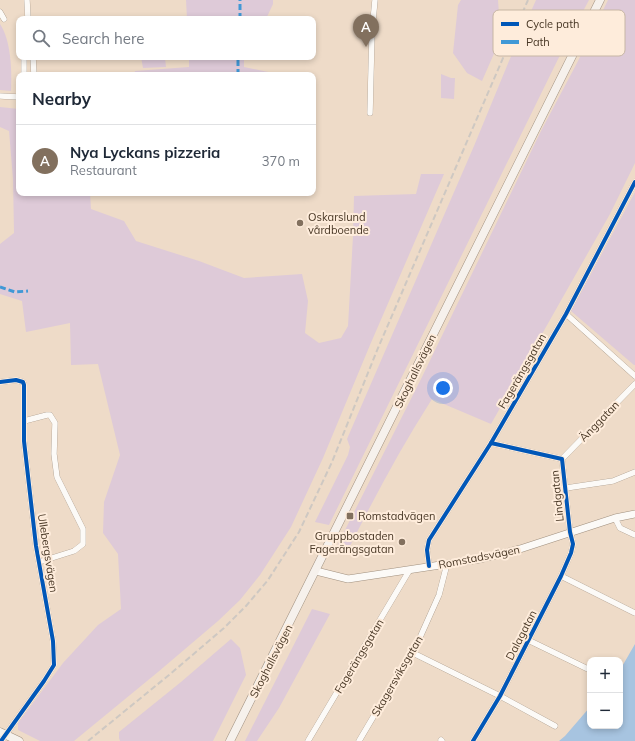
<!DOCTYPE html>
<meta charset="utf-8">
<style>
body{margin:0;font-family:Mulish,sans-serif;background:#f2f2f3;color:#1f2937}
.controls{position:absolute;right:12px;bottom:12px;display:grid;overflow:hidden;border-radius:8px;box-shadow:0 2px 6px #0003}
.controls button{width:36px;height:36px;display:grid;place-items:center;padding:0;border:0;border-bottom:1px solid #e0e1e3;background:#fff;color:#1f2937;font:20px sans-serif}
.you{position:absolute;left:443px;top:388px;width:14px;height:14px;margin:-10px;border:3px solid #fff;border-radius:50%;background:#1a73e8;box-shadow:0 0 0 6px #1a73e833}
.badge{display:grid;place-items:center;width:26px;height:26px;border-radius:50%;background:#82705e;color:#fff;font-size:13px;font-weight:700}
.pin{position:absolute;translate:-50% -33px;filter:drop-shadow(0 1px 2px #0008)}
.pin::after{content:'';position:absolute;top:21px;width:14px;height:12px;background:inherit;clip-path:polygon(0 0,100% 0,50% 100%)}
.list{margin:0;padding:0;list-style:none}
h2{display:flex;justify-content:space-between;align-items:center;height:52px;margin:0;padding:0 16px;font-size:17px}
h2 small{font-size:13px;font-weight:400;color:#747a83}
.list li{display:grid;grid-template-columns:26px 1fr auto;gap:12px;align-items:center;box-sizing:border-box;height:72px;padding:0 16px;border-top:1px solid #e0e1e3}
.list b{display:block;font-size:15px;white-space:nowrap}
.list p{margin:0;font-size:13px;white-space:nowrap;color:#747a83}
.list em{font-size:13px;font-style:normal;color:#747a83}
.icon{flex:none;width:22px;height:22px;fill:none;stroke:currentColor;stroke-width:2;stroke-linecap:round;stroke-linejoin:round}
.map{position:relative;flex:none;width:635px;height:741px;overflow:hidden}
.search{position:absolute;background:#fff;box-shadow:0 2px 6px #0003;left:16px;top:16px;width:300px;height:44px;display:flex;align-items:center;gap:10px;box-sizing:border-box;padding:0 14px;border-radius:8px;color:#747a83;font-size:15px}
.panel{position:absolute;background:#fff;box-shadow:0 2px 6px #0003;left:16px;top:72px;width:300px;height:124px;border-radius:8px}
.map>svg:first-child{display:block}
.green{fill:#decad8}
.water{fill:#a7c4e0}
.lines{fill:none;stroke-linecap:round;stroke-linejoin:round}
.minor-casing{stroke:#a0907f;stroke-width:6}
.tertiary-casing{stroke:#a0907f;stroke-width:8}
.secondary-casing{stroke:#a0907f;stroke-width:9}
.minor{stroke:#fcfaf7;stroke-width:5.5}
.tertiary{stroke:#fcfaf7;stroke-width:7}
.secondary{stroke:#f6f1ec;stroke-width:8}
.rail{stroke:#cec8c2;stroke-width:2;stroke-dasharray:6 3;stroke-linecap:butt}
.quiet{stroke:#4098d6;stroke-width:3;stroke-dasharray:6 3;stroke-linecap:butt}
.cycleway-casing{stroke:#feecdb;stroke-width:6}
.cycleway{stroke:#0057b8;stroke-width:4}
.poi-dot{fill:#82705e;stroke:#feecdb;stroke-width:1.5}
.labels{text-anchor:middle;stroke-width:4;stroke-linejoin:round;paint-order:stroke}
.poi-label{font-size:11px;fill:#483725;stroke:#feecdb;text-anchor:start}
.street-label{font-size:11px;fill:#483725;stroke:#feecdb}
.key{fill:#feecdb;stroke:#c7b6a4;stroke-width:1}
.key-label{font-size:11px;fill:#483725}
</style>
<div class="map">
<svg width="635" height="741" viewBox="0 0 635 741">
<rect width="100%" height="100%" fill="#eedbc8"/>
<!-- green -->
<g class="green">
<polygon points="186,0 273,0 273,4 266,19 187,19"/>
<polygon points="461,0 498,0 499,14 510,17 482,81 467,73 453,53 458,5"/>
<polygon points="536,0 589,0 563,49 329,525 315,522 348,455 350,447 347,439 474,146 509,61"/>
<path d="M608 0H635V163L610 214 491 424 432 399C400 449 373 500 347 552L338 544 422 377 541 131 577 63Z"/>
<path d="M0 24C11 40 12 71 11 91L0 90Z"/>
<polygon points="141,57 164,57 165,58 166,67 143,68"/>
<polygon points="189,57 244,57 244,67 273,73 273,75 134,75 135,71 189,67"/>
<polygon points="441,74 451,78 455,78 454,99 441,98"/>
<polygon points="0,107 19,109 19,193 90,193 91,209 124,221 136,241 199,261 244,278 302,274 308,301 305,333 319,343 341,338 348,326 353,236 354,196 416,194 421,174 444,174 370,345 323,458 291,527 260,575 240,600 218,621 158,672 74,741 40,741 18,730 18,723 63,663 98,625 121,609 118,554 103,533 104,502 120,455 98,364 71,365 70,323 26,332 22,301 0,294 0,244 14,233 13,179 9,131 0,127"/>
<polygon points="635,192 635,365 634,365 571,311"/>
<polygon points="312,609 330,614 279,708 257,741 245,741"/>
<polygon points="231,639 240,648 246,675 213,741 120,741 119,738 119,732 181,682"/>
</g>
<!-- water -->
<polygon class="water" points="635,644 635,741 559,741 565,736 590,707 590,726 620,726 620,670"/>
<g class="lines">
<defs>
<g id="minor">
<polyline points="27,0 28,19"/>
<polyline points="0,12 4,19"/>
<polyline points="33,57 34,75"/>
<polyline points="24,75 24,57"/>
<polyline points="0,96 19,97"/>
<polyline points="370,113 372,31 375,0"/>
<polyline points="566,314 635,376"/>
<polyline points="0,382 16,380 23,382 24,385 24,441 36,546 53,641 54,665 44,681 1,741"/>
<polyline points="24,421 47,415 50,415 55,423 54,454 57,477 83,529 83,544 74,551 39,562"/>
<polyline points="562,459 635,384"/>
<polyline points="566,488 613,481 635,472"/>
<polyline points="615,518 620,528 635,535"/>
<polyline points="429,566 427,550 429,540 491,443 566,314 635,182"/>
<polyline points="561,576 635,613"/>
<polyline points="528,640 590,670"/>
<polyline points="413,653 500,696 555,726"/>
<polyline points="441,740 442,741"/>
<polyline points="308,741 409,571"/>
<polyline points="359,741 404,665 413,653 439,595 447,564"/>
<polyline points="473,741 500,696 561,576 571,553 573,544 570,532 562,459 491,443"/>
</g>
<polyline id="tertiary" points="316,571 348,579 480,559 520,549 615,518 635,514"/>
<g id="secondary">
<polyline points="0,732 19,741"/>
<polyline points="230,741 600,0"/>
</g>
</defs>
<!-- minor casing -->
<use href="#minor" class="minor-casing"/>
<!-- tertiary casing -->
<use href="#tertiary" class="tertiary-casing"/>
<!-- secondary casing -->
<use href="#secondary" class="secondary-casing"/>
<!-- minor -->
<use href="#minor" class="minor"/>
<!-- tertiary -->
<use href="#tertiary" class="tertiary"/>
<!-- secondary -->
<use href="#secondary" class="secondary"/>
<!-- rail -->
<polyline class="rail" points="88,741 169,675 224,628 246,606 268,580 299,532 332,462 378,348 528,0"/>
<!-- quiet -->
<g class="quiet">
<polyline points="240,19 240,0"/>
<polyline points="238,75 238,57"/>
<polyline points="0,287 15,292 28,291"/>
</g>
<defs>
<g id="cycleway">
<polyline points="0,382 16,380 23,382 24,385 24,441 36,546 53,641 54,665 44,681 1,741"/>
<polyline points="429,566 427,550 429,540 491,443 566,314 635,182"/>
<polyline points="473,741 500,696 561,576 571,553 573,544 570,532 562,459 491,443"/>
</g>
</defs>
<!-- cycleway casing -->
<use href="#cycleway" class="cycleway-casing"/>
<!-- cycleway -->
<use href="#cycleway" class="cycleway"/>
</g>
<!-- markers -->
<g class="poi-dot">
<circle cx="300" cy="223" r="4"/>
<rect x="346" y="512" width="8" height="8" rx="2"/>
<circle cx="402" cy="542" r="4"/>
</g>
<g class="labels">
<!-- poi labels -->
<g class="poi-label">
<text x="308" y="221">Oskarslund<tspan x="308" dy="13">vårdboende</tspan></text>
<text x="358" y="520">Romstadvägen</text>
<text x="394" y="540" text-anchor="end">Gruppbostaden<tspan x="394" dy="13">Fagerängsgatan</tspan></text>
</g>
<!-- street labels -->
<g class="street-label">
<text transform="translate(415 371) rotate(-64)" y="4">Skoghallsvägen</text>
<text transform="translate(522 371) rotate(-60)" y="4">Fagerängsgatan</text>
<text transform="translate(599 421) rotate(-46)" y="4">Änggatan</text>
<text transform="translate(557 496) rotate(-96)" y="4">Lindgatan</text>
<text transform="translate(48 553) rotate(81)" y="4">Ullebergsvägen</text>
<text transform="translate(479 557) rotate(-11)" y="4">Romstadsvägen</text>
<text transform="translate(521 635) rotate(-63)" y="4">Dalagatan</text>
<text transform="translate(359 656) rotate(-59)" y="4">Fagerängsgatan</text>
<text transform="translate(271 661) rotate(-63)" y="4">Skoghallsvägen</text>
<text transform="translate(397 676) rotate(-60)" y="4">Skagersviksgatan</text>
</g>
</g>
<!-- legend -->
<rect x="493" y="10" width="132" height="46" rx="6" class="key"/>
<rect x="501" y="22" width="18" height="4" fill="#0057b8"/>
<rect x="501" y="40" width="18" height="4" fill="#4098d6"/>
<g class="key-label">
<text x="526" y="28">Cycle path</text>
<text x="526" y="46">Path</text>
</g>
</svg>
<div class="controls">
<button>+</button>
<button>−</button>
</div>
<div class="you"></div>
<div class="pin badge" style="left:366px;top:47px">A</div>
<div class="search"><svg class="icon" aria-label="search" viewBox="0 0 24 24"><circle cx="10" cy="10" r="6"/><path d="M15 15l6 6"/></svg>Search here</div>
<section class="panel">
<h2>Nearby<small></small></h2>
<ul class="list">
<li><span class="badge">A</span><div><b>Nya Lyckans pizzeria</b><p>Restaurant</p></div><em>370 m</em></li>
</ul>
</section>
</div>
